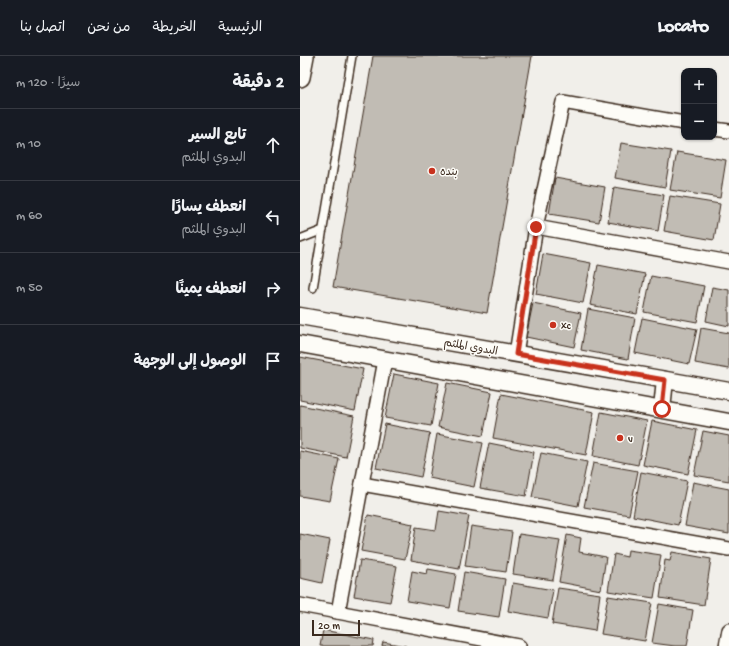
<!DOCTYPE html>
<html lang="ar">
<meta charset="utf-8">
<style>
body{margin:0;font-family:"Gochi Hand","Playpen Sans Arabic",sans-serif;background:#242831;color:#f1f3f6;direction:rtl}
.controls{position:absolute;right:12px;top:12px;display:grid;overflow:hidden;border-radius:8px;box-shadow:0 1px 3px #0004}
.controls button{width:36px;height:36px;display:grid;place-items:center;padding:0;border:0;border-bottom:1px solid #363941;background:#171b24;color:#f1f3f6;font:20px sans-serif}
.scale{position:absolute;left:12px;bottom:10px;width:48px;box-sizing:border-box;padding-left:4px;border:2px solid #3b2a1e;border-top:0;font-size:11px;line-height:14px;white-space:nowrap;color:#3b2a1e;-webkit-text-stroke:3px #fdfcf7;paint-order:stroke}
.stop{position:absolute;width:12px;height:12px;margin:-9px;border:3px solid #c8321e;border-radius:50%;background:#fff}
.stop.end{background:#c8321e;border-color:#fff;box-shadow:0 1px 4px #0008}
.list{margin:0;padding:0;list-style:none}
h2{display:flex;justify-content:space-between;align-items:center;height:52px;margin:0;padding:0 16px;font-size:17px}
h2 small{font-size:13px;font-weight:400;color:#9ea1a6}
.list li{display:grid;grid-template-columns:26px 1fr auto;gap:12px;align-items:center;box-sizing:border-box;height:72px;padding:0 16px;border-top:1px solid #363941}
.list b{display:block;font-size:15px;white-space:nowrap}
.list p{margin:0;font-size:13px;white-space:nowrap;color:#9ea1a6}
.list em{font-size:13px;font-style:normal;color:#9ea1a6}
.icon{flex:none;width:22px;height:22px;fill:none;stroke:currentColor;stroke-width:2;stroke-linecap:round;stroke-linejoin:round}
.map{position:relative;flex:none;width:429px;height:590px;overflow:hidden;direction:ltr}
header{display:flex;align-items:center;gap:24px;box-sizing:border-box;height:56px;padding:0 20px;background:#171b24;border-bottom:1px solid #363941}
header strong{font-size:19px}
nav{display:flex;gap:22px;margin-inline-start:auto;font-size:14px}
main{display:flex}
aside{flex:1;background:#171b24}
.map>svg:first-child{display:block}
.building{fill:#c1bcb4;stroke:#3b2a1e}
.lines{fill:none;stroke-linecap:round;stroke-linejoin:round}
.service-casing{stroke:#3b2a1e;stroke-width:10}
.minor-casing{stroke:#3b2a1e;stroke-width:16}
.tertiary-casing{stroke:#3b2a1e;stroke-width:19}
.secondary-casing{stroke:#3b2a1e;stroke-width:22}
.service{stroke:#fdfcf7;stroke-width:7}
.minor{stroke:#fdfcf7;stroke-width:13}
.tertiary{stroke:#fdfcf7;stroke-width:16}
.secondary{stroke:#fdfcf7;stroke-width:19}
.route{stroke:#c8321e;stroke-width:5}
.poi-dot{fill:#c8321e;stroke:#fdfcf7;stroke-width:1.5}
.labels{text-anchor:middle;stroke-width:3;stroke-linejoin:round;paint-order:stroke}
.poi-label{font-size:11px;fill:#3b2a1e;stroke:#fdfcf7;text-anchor:start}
.street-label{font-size:11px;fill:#3b2a1e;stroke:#fdfcf7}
</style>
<header>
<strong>Locato</strong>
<nav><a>الرئيسية</a><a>الخريطة</a><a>من نحن</a><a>اتصل بنا</a></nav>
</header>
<main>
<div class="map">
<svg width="429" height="590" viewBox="0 0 429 590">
<rect width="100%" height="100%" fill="#f1efea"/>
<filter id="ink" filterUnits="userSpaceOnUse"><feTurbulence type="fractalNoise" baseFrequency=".025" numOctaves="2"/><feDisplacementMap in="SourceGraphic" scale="8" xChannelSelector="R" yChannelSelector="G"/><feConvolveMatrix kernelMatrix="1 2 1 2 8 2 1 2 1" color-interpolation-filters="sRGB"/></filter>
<g filter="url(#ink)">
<!-- building -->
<g class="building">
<polygon points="73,0 232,0 187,257 33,231"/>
<polygon points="321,87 371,95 365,131 315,122"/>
<polygon points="377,96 426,104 420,142 370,134"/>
<polygon points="255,122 305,131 299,166 249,158"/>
<polygon points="314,131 364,139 358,175 308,166"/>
<polygon points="370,140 420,148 414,184 364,175"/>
<polygon points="243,198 291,207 283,247 236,238"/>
<polygon points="298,209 345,218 337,258 290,249"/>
<polygon points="351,220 404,230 397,266 344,256"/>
<polygon points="412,231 429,234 429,270 406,265"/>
<polygon points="233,247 281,257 274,291 226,281"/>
<polygon points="288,253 335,262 328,303 281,294"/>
<polygon points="342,262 397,273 389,308 335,297"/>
<polygon points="401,272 429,277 429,313 395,307"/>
<polygon points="0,301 63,313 55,355 0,344"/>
<polygon points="94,318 139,327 131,370 85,362"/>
<polygon points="147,327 192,336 183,380 138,371"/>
<polygon points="201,338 294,356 286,399 193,382"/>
<polygon points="0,349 54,360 46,401 0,392"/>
<polygon points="301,356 347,365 338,409 293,400"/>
<polygon points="352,365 397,374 388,418 343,409"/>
<polygon points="85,368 130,377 121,421 76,412"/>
<polygon points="403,375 429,380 429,425 394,419"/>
<polygon points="137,378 183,387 174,431 129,422"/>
<polygon points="189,387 234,396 226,440 180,432"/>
<polygon points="0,395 39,403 30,445 0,440"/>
<polygon points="241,397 287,406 278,450 232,441"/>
<polygon points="293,407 338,415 329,459 284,451"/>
<polygon points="341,416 387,425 378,469 333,460"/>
<polygon points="393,426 429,433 429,478 385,470"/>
<polygon points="139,455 169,460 159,513 111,504 116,471 136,474"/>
<polygon points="68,459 113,468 105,503 61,495"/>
<polygon points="171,470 212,476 206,516 165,510"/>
<polygon points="0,478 30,484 22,527 0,522"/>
<polygon points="219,478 260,484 253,524 213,518"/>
<polygon points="267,479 281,482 279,496 306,501 301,534 259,526"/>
<polygon points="328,494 361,499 354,542 308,535 314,498 327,501"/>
<polygon points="372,496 411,503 404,549 360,542 365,504 370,505"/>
<polygon points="60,504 97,510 90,546 54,540"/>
<polygon points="128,513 156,518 150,552 107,545 112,515 127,518"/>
<polygon points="164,516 205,523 199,561 158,555"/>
<polygon points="213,527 253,534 248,562 208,555"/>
<polygon points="258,532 300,538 295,575 252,568"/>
<polygon points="308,540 352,547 345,585 301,578"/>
<polygon points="359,548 393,554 387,590 375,590 352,587"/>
<polygon points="23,574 74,584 73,590 20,590"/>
<polygon points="83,586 106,590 82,590"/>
</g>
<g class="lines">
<defs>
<g id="service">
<polyline points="0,183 23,174"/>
<polyline points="13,232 52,0"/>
</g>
<g id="minor">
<polyline points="414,73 429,75"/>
<polyline points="236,171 429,206"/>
<polyline points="216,298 236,171 263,46 384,67"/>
<polyline points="62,428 429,493"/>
<polyline points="0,549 219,590"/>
<polyline points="38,556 85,304"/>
<polyline points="426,590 429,574"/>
</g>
<g id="tertiary">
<polyline points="0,260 429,335"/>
<polyline points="0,288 429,366"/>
<polyline points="362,353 365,324"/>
</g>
<polyline id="secondary" points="0,21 4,0"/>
</defs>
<!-- service casing -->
<use href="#service" class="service-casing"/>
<!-- minor casing -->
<use href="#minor" class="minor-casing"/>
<!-- tertiary casing -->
<use href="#tertiary" class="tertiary-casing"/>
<!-- secondary casing -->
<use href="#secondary" class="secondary-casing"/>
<!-- service -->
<use href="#service" class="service"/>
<!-- minor -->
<use href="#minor" class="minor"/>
<!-- tertiary -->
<use href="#tertiary" class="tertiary"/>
<!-- secondary -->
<use href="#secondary" class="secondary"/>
</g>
</g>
<g class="lines" filter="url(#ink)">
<!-- route -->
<polyline class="route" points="236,171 216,298 365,324 362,353"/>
</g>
<!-- markers -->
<g class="poi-dot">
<circle cx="132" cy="115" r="4"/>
<circle cx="253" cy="269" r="4"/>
<circle cx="320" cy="382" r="4"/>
</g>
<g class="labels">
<!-- poi labels -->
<g class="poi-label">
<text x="140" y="119">بنده</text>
<text x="261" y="273">xc</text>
<text x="328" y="386">v</text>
</g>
<!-- street labels -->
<g class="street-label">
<text transform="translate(171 290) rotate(10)" y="4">البدوي الملثم</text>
</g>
</g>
</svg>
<div class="controls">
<button>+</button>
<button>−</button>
</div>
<div class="scale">20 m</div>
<div class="stop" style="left:362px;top:353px"></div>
<div class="stop end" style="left:236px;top:171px"></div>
</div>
<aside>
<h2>2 دقيقة<small>سيرًا · 120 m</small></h2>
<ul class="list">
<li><svg class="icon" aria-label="ahead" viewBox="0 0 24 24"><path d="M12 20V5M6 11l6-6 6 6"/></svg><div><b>تابع السير</b><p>البدوي الملثم</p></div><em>10 m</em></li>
<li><svg class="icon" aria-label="left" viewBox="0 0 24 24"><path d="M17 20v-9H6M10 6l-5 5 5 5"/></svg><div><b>انعطف يسارًا</b><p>البدوي الملثم</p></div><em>60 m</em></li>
<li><svg class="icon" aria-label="right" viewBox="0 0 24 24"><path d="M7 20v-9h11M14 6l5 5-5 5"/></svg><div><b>انعطف يمينًا</b></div><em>50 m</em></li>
<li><svg class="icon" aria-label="arrive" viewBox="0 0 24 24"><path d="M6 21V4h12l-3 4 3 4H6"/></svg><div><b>الوصول إلى الوجهة</b></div></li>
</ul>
</aside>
</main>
